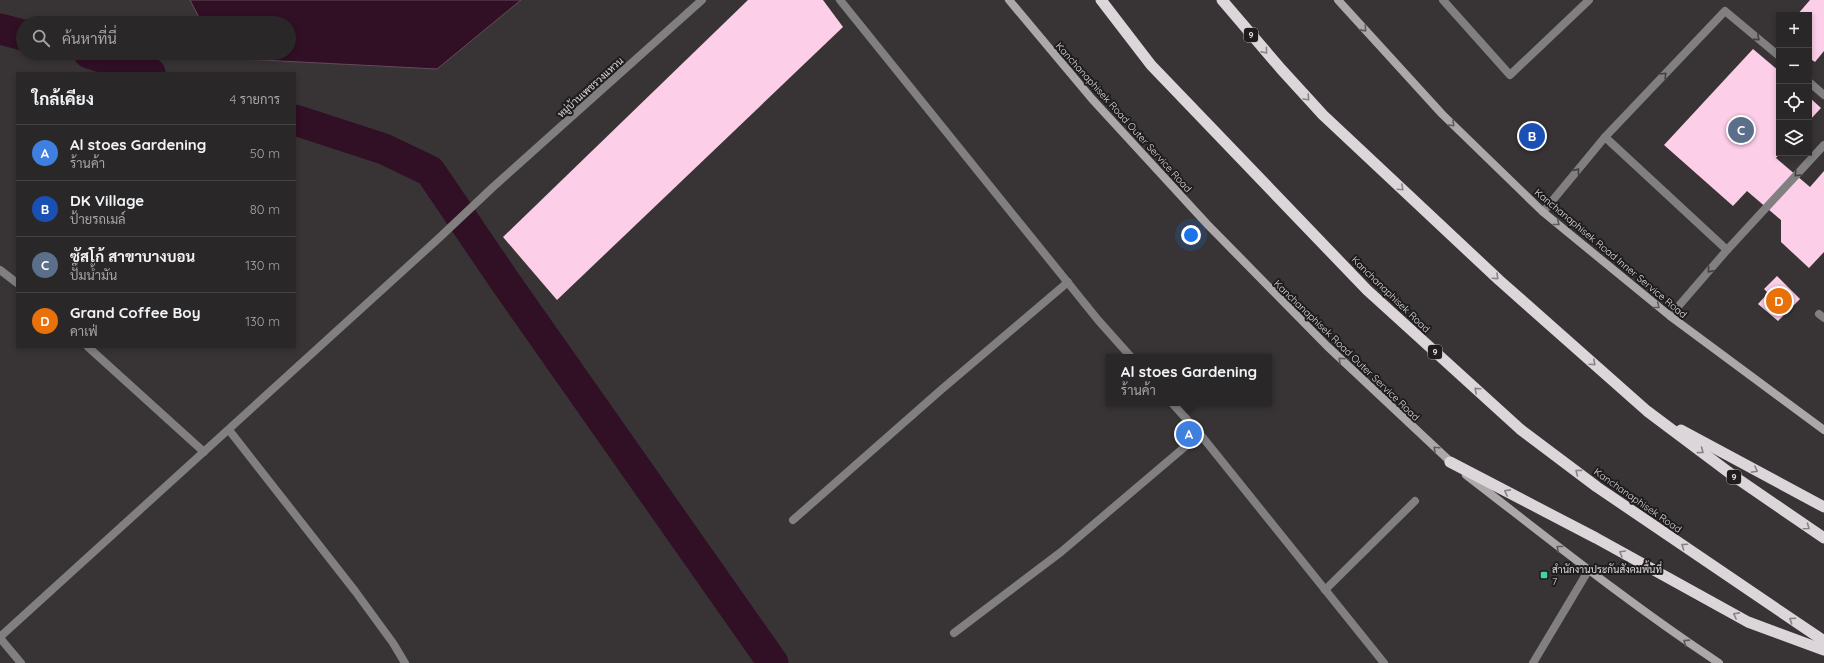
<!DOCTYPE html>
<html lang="th">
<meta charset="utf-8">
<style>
body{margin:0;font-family:Quicksand,Sarabun,sans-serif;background:#322f30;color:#f1f3f6}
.controls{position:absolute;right:12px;top:12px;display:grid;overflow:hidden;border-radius:0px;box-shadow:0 2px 6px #0003}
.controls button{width:36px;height:36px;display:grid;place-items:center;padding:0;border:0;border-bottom:1px solid #464445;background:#2a2728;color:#f1f3f6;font:20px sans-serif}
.you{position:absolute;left:1191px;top:235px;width:14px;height:14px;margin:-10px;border:3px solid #fff;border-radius:50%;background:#1a73e8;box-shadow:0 0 0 6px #1a73e833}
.badge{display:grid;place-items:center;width:26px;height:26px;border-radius:50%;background:#95b2f1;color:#fff;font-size:13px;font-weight:700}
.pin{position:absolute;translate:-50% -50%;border:2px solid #fff;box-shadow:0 1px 4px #0006}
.popup{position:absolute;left:1106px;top:354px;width:166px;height:52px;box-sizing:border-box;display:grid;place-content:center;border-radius:0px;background:#2a2728;filter:drop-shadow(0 1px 3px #0005);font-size:13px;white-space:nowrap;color:#a5a5a8}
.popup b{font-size:15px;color:#f1f3f6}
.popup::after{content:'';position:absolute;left:50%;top:100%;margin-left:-8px;border:8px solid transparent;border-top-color:#2a2728}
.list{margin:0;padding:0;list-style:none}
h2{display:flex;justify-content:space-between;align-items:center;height:52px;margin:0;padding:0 16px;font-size:17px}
h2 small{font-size:13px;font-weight:400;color:#a5a5a8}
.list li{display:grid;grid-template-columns:26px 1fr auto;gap:12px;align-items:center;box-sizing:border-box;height:56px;padding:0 16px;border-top:1px solid #464445}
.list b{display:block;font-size:15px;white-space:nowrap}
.list p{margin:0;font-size:13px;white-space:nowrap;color:#a5a5a8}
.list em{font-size:13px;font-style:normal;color:#a5a5a8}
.icon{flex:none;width:22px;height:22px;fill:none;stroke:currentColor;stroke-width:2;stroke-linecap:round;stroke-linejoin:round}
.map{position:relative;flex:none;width:1824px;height:663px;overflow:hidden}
.search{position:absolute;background:#2a2728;box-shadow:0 2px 6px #0003;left:16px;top:16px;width:280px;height:44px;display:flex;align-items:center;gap:10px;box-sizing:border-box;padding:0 14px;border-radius:22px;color:#a5a5a8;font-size:15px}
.panel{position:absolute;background:#2a2728;box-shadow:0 2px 6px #0003;left:16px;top:72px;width:280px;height:276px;border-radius:0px}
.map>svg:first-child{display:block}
.water{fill:#310f24;stroke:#654c5b}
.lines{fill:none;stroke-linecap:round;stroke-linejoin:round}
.canal{stroke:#310f24;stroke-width:31}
.building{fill:#fccee7}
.service{stroke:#817f80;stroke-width:8}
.minor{stroke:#817f80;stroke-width:8}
.secondary{stroke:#aca8aa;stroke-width:8}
.trunk{stroke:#dcd6da;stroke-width:11}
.oneway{stroke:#5e5b5c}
.oneway2{stroke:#413f40}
.oneway3{stroke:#868285}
.poi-dot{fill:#42d4a0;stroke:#1e1c1d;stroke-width:1.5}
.labels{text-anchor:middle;stroke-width:4;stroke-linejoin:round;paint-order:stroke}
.shield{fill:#1e1c1d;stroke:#a4a2a3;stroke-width:1}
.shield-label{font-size:9px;font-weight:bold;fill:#dedbdc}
.street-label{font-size:10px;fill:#dedbdc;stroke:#1e1c1d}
.poi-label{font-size:10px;fill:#dedbdc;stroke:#1e1c1d;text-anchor:start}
</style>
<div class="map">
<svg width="1824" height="663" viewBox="0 0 1824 663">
<rect width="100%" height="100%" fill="#383436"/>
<!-- water -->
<polygon class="water" points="190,0 521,0 437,69 222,58 219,53 289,53 289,23 202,23"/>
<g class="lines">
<!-- canal -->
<g class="canal">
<polyline points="0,29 23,35"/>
<polyline points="89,53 150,73"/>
<polyline points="295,120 384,149 430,171 504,280 773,663"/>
</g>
</g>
<!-- building -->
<g class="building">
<polygon points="748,0 823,0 843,27 557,300 503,237"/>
<polygon points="1810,0 1824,0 1824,51 1815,62 1809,58 1809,15 1797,15"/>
<polygon points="1753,49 1779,71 1780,153 1776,158 1810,187 1824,171 1824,252 1809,268 1781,242 1781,220 1747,191 1733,206 1664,145"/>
<polygon points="1809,97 1821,108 1809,121"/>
<polygon points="1777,276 1800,299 1778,321 1758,304 1768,293 1764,289"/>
</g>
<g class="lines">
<!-- service -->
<g class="service">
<polyline points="1809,82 1824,95"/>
<polyline points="1605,137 1727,250"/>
<polyline points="1543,212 1605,137 1725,11 1779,56"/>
<polyline points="1819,314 1824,318"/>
<polyline points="1670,316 1727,250 1824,145"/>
<polyline points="1533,663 1588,571"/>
</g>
<!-- minor -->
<g class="minor">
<polyline points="840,0 1098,320 1131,357"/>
<polyline points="1443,0 1510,75 1589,0"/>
<polyline points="0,270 17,283"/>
<polyline points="88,347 204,452"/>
<polyline points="1172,403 1200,434 1384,663"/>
<polyline points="229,430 355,591 393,643 405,663"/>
<polyline points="793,520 942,389 1068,282"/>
<polyline points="1325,590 1415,501"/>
<polyline points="954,633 1061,552 1200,434"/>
<polyline points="0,637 439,238 492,188 702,0"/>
<polyline points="0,638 21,663"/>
</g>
<!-- secondary -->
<g class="secondary">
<polyline points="1009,0 1092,99 1207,224 1327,346 1454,465"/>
<polyline points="1338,0 1442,114 1543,212 1670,316 1824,430"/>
<path d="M1466 475C1549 539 1631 605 1719 663"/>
</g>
<!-- trunk -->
<g class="trunk">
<polyline points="1101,0 1151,65 1367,290 1520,429 1597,487 1824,641"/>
<polyline points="1222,0 1281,69 1323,115 1499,280 1647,411 1735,477 1824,538"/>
<polyline points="1681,430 1824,507"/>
<polyline points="1450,462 1596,538 1748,622 1824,650"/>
</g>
</g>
<!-- one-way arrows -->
<defs><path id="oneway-chevron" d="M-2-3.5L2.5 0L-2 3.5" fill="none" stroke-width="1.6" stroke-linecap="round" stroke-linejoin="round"/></defs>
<g class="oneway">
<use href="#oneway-chevron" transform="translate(1364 29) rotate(48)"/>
<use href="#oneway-chevron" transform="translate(1452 124) rotate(44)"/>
<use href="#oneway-chevron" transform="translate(1557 223) rotate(39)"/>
<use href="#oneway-chevron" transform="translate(1657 306) rotate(39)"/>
<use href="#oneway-chevron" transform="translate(1341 360) rotate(-137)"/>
<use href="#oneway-chevron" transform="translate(1436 449) rotate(-137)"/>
<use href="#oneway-chevron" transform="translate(1559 548) rotate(-141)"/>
<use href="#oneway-chevron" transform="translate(1686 642) rotate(-147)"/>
</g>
<g class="oneway2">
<use href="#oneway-chevron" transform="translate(1757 38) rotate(40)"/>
<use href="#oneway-chevron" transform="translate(1664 75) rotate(-46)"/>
<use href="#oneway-chevron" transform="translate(1577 171) rotate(-51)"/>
<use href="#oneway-chevron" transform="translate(1797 174) rotate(133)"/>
<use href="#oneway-chevron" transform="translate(1710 270) rotate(131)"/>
</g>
<g class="oneway3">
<use href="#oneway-chevron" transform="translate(1265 51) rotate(50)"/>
<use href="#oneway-chevron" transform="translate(1307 98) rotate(47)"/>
<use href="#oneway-chevron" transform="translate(1401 188) rotate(43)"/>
<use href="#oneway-chevron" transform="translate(1496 277) rotate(43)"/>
<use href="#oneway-chevron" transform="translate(1593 363) rotate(42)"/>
<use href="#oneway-chevron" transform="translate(1477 390) rotate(-138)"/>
<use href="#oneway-chevron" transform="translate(1701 451) rotate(37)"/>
<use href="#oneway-chevron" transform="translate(1755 470) rotate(28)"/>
<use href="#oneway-chevron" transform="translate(1578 472) rotate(-143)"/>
<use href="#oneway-chevron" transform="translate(1507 492) rotate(-152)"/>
<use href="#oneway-chevron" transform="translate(1807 527) rotate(35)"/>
<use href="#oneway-chevron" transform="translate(1684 546) rotate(-146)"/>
<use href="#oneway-chevron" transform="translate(1622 553) rotate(-150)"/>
<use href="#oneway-chevron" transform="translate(1736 615) rotate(-152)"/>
<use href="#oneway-chevron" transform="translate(1792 620) rotate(-146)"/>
</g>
<!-- markers -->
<rect class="poi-dot" x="1540" y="571" width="8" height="8" rx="2"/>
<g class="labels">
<!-- shield labels -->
<g class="shield">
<rect x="1244" y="28" width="14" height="14" rx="3"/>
<rect x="1428" y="345" width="14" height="14" rx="3"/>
<rect x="1727" y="470" width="14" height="14" rx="3"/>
</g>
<g class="shield-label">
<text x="1251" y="38">9</text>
<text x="1435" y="355">9</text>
<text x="1734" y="480">9</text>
</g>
<!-- street labels -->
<g class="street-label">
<text transform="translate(590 87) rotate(-42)" y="4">หมู่บ้านเพชรวงแหวน</text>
<text transform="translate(1124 117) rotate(48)" y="4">Kanchanaphisek Road Outer Service Road</text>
<text transform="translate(1611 253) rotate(40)" y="4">Kanchanaphisek Road Inner Service Road</text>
<text transform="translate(1391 294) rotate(44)" y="4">Kanchanaphisek Road</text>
<text transform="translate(1347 350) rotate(44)" y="4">Kanchanaphisek Road Outer Service Road</text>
<text transform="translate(1638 500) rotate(35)" y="4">Kanchanaphisek Road</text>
</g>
<!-- poi labels -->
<g class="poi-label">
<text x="1552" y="573">สำนักงานประกันสังคมพื้นที่<tspan x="1552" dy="12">7</tspan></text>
</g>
</g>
</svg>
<div class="controls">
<button>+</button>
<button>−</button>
<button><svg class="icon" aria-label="locate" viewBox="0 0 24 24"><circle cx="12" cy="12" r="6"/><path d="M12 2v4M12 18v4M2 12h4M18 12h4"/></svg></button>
<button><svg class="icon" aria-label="layers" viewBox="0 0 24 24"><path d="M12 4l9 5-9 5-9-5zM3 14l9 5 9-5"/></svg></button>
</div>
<div class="you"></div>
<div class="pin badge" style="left:1189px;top:434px;background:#3f7fe0">A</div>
<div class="popup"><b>Al stoes Gardening</b>ร้านค้า</div>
<div class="pin badge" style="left:1532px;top:136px;background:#1a4fb4">B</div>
<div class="pin badge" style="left:1741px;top:130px;background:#5c6f8a">C</div>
<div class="pin badge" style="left:1779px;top:301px;background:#e8710a">D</div>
<div class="search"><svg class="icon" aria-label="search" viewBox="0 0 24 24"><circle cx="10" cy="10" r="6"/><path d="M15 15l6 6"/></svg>ค้นหาที่นี่</div>
<section class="panel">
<h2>ใกล้เคียง<small>4 รายการ</small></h2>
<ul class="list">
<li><span class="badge" style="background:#3f7fe0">A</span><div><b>Al stoes Gardening</b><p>ร้านค้า</p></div><em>50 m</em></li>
<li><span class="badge" style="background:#1a4fb4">B</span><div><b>DK Village</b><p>ป้ายรถเมล์</p></div><em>80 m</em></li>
<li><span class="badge" style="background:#5c6f8a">C</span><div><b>ซัสโก้ สาขาบางบอน</b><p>ปั๊มน้ำมัน</p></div><em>130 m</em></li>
<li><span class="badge" style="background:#e8710a">D</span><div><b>Grand Coffee Boy</b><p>คาเฟ่</p></div><em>130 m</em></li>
</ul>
</section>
</div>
